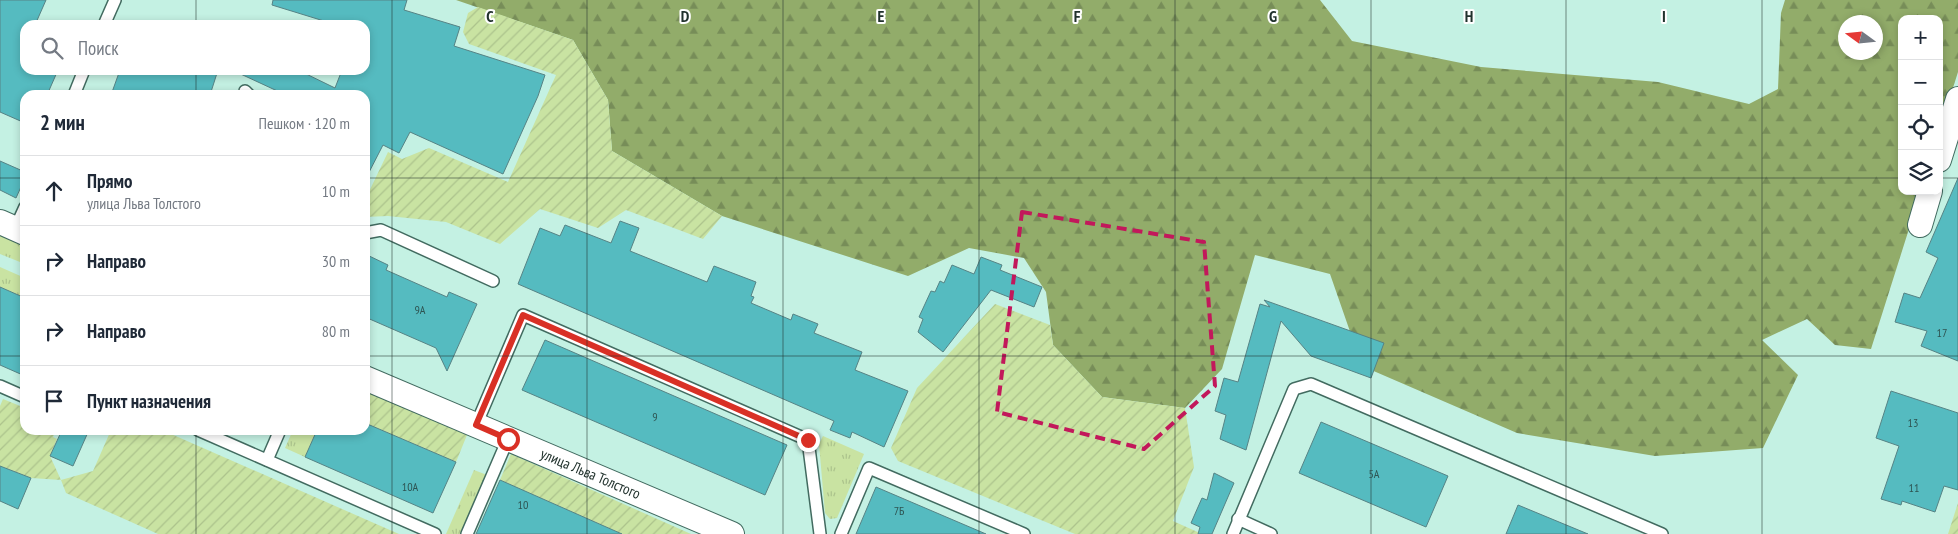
<!DOCTYPE html>
<html lang="ru">
<meta charset="utf-8">
<style>
body{margin:0;font-family:"PT Sans Narrow",sans-serif;background:#f2f2f3;color:#1f2937}
.controls{position:absolute;right:15px;top:15px;display:grid;overflow:hidden;border-radius:10px;box-shadow:0 2px 8px #0003}
.controls button{width:45px;height:45px;display:grid;place-items:center;padding:0;border:0;border-bottom:1px solid #e0e1e3;background:#fff;color:#1f2937;font:25px sans-serif}
.compass{position:absolute;left:1838px;top:15px;width:45px;height:45px;border-radius:50%;background:#fff;box-shadow:0 2px 8px #0003;rotate:285deg}
.stop{position:absolute;width:15px;height:15px;margin:-11px;border:4px solid #d93025;border-radius:50%;background:#fff}
.stop.end{background:#d93025;border-color:#fff;box-shadow:0 1px 5px #0008}
.list{margin:0;padding:0;list-style:none}
h2{display:flex;justify-content:space-between;align-items:center;height:65px;margin:0;padding:0 20px;font-size:21px}
h2 small{font-size:16px;font-weight:400;color:#747a83}
.list li{display:grid;grid-template-columns:32px 1fr auto;gap:15px;align-items:center;box-sizing:border-box;height:70px;padding:0 20px;border-top:1px solid #e0e1e3}
.list b{display:block;font-size:19px;white-space:nowrap}
.list p{margin:0;font-size:16px;white-space:nowrap;color:#747a83}
.list em{font-size:16px;font-style:normal;color:#747a83}
.icon{flex:none;width:28px;height:28px;fill:none;stroke:currentColor;stroke-width:2;stroke-linecap:round;stroke-linejoin:round}
.map{position:relative;flex:none;width:1958px;height:534px;overflow:hidden}
.search{position:absolute;background:#fff;box-shadow:0 2px 8px #0003;left:20px;top:20px;width:350px;height:55px;display:flex;align-items:center;gap:12px;box-sizing:border-box;padding:0 18px;border-radius:15px;color:#747a83;font-size:19px}
.panel{position:absolute;background:#fff;box-shadow:0 2px 8px #0003;left:20px;top:90px;width:350px;height:345px;border-radius:15px}
.map>svg:first-child{display:block}
.grass{fill:url(#grass-tufts)}
.forest{fill:url(#forest-firs);fill-rule:evenodd}
.garden{fill:url(#garden-furrows)}
.building{fill:#55bbc0;stroke:#568385}
.lines{fill:none;stroke-linecap:round;stroke-linejoin:round}
.lane-casing{stroke:#426b60;stroke-width:14}
.street-casing{stroke:#426b60;stroke-width:26}
.lane{stroke:#fff;stroke-width:11}
.street{stroke:#fff;stroke-width:24}
.route{stroke:#d93025;stroke-width:6}
.marked{fill:none;stroke:#c2185b;stroke-width:4;stroke-dasharray:10 6;stroke-linejoin:round}
.grid{fill:none;stroke:#21322d;stroke-width:1;stroke-opacity:0.55}
.labels{text-anchor:middle;stroke-width:4;stroke-linejoin:round;paint-order:stroke}
.number-label{font-size:12px;fill:#2e5452}
.street-label{font-size:15px;fill:#21322d;stroke:#fff}
.grid-label{font-size:16px;text-anchor:middle;font-weight:bold;fill:#21322d;stroke:#fff;stroke-width:4;stroke-linejoin:round;paint-order:stroke}
</style>
<div class="map">
<svg width="1958" height="534" viewBox="0 0 1958 534">
<defs>
<pattern id="grass-tufts" width="24" height="20" patternUnits="userSpaceOnUse" patternTransform="scale(1.25)"><rect width="24" height="20" fill="#c9e3a2"/><path d="M3 7l-1-3M5 7V3M7 7l1-3M15 17l-1-3M17 17v-4M19 17l1-3" fill="none" stroke="#acc38c"/></pattern>
<pattern id="forest-firs" width="22" height="20" patternUnits="userSpaceOnUse" patternTransform="scale(1.25)"><rect width="22" height="20" fill="#92ac6a"/><path d="M5 1l3.5 6h-7zM16 11l3.5 6h-7z" fill="#778d58"/></pattern>
<pattern id="garden-furrows" width="10" height="10" patternUnits="userSpaceOnUse" patternTransform="scale(1.25)"><rect width="10" height="10" fill="#c9e3a2"/><path d="M-1 1l2-2M0 10L10 0M9 11l2-2" fill="none" stroke="#acc38c"/></pattern>
</defs>
<rect width="100%" height="100%" fill="#c4f1e3"/>
<!-- grass -->
<g class="grass">
<polygon points="0,234 25,245 25,264 0,254"/>
<polygon points="0,267 25,278 25,298 0,287"/>
<polygon points="293,430 317,430 305,457 285,448"/>
<polygon points="823,436 864,454 837,518 830,519 825,513 819,444"/>
<polygon points="474,470 487,475 462,534 446,534"/>
</g>
<!-- forest -->
<path class="forest" d="M456 0H1320L1352 41 1481 67 1658 82 1749 104 1778 89 1781 13 1785 0H1958V72L1939 132V19H1902V191H1921L1871 349 1835 345 1807 319 1762 340 1798 375 1763 448 1655 456 1517 433 1362 366 1330 274 1255 255 1222 369 1185 408 1102 397 1053 345 1046 292 1024 258 969 248 908 276 722 216 612 151 608 100 573 40ZM1846 22H1876V52H1846Z"/>
<!-- garden -->
<g class="garden">
<polygon points="478,7 573,40 608,100 612,151 722,216 703,239 626,210 598,228 540,209 500,244 446,222 388,216 365,217 365,200 388,152 402,159 429,148 508,182 556,75 469,44 463,32 468,13"/>
<polygon points="995,304 1050,325 1053,345 1102,397 1185,408 1194,467 1173,521 1202,534 1075,534 898,461 891,448 917,388"/>
<polygon points="365,391 467,435 456,462 365,423"/>
<polygon points="3,399 25,408 25,430 56,430 53,437 57,439 50,456 61,480 93,471 111,430 162,430 399,534 158,534 66,493 61,480 31,478 0,466 0,406"/>
<polygon points="511,454 691,534 622,534 500,480"/>
<polygon points="1958,503 1958,534 1948,534"/>
</g>
<!-- building -->
<g class="building">
<polygon points="0,0 46,0 35,25 25,25 25,70 58,70 47,95 25,95 25,123 0,112"/>
<polygon points="273,0 407,0 404,10 460,27 454,46 545,75 538,96 503,174 410,132 399,153 383,145 365,180 365,95 286,95 232,70 298,70 335,88 342,70 365,70 365,25 337,25 272,5"/>
<polygon points="120,70 218,70 210,95 111,95"/>
<polygon points="0,161 25,172 25,178 16,198 0,190"/>
<polygon points="1958,178 1958,361 1921,346 1927,331 1895,322 1904,293 1920,298 1938,258 1926,252"/>
<polygon points="620,221 639,228 630,251 707,282 714,266 756,282 751,296 754,297 751,303 791,320 793,314 818,324 814,333 862,352 855,370 908,391 884,447 852,432 850,438 830,430 834,421 518,284 540,228 560,236 565,225 611,243"/>
<polygon points="365,254 388,265 386,270 447,297 449,292 477,304 447,371 436,348 365,317"/>
<polygon points="981,257 1002,265 1000,270 1042,287 1034,307 991,290 943,352 918,332 923,319 919,317 931,291 935,292 940,281 944,283 952,265 974,274"/>
<polygon points="0,287 25,298 25,376 0,365"/>
<polygon points="1264,300 1384,343 1371,378 1311,356 1281,321 1246,450 1220,439 1226,415 1215,411 1224,378 1238,382 1260,304 1270,307"/>
<polygon points="545,340 787,445 765,495 522,390"/>
<polygon points="1891,391 1958,413 1958,490 1944,486 1935,512 1902,501 1901,505 1881,499 1899,446 1876,438"/>
<polygon points="1321,422 1448,476 1426,527 1299,473"/>
<polygon points="365,423 456,462 433,513 305,457 317,430 365,430"/>
<polygon points="62,430 89,430 73,466 50,456"/>
<polygon points="0,466 31,478 18,509 0,501"/>
<polygon points="1214,473 1234,483 1212,534 1198,534 1200,527 1191,523 1202,498 1207,500"/>
<polygon points="500,480 622,534 476,534"/>
<polygon points="876,487 986,534 856,534"/>
<polygon points="1518,505 1588,534 1506,534"/>
</g>
<g class="lines">
<defs>
<g id="lane">
<polyline points="104,25 115,0"/>
<polyline points="245,91 249,95"/>
<polyline points="74,95 84,70"/>
<polyline points="15,229 25,207"/>
<polyline points="365,233 381,230 493,281"/>
<polyline points="0,386 25,397"/>
<polyline points="476,425 523,315 808,440 820,534"/>
<polyline points="198,430 435,534"/>
<polyline points="267,460 280,430"/>
<polyline points="1238,519 1271,534"/>
<polyline points="467,534 508,439"/>
<polyline points="841,534 869,468 1024,534"/>
<polyline points="1233,534 1294,389 1311,384 1662,534"/>
</g>
<g id="street">
<polyline points="1939,160 1958,99"/>
<polyline points="0,222 25,233"/>
<polyline points="1920,225 1930,191"/>
<path id="s1" d="M365 378 732 534"/>
</g>
</defs>
<!-- lane casing -->
<use href="#lane" class="lane-casing"/>
<!-- street casing -->
<use href="#street" class="street-casing"/>
<!-- lane -->
<use href="#lane" class="lane"/>
<!-- street -->
<use href="#street" class="street"/>
</g>
<g class="lines">
<!-- route -->
<polyline class="route" points="508,439 476,425 523,315 808,440"/>
</g>
<!-- marked area -->
<path class="marked" d="M1022 212 1204 242 1215 386 1144 449 997 412Z"/>
<!-- grid -->
<path class="grid" d="M196 0V25M392 0V534M587 0V534M783 0V534M979 0V534M1175 0V534M1371 0V534M1566 0V534M1762 0V534M196 70V95M0 178H25M365 178H1902M1939 178H1958M0 356H25M365 356H1958M196 430V534"/>
<g class="labels">
<!-- number labels -->
<g class="number-label">
<text x="420" y="314">9А</text>
<text x="1942" y="337">17</text>
<text x="655" y="421">9</text>
<text x="1913" y="427">13</text>
<text x="1374" y="478">5А</text>
<text x="410" y="491">10А</text>
<text x="1914" y="492">11</text>
<text x="523" y="509">10</text>
<text x="899" y="515">7Б</text>
</g>
<!-- street labels -->
<g class="street-label">
<text dy="5" stroke="none"><textPath href="#s1" startOffset="245">улица Льва Толстого</textPath></text>
</g>
</g>
<g class="grid-label">
<text x="490" y="22">C</text>
<text x="685" y="22">D</text>
<text x="881" y="22">E</text>
<text x="1077" y="22">F</text>
<text x="1273" y="22">G</text>
<text x="1469" y="22">H</text>
<text x="1664" y="22">I</text>
</g>
</svg>
<div class="controls">
<button>+</button>
<button>−</button>
<button><svg class="icon" aria-label="locate" viewBox="0 0 24 24"><circle cx="12" cy="12" r="6"/><path d="M12 2v4M12 18v4M2 12h4M18 12h4"/></svg></button>
<button><svg class="icon" aria-label="layers" viewBox="0 0 24 24"><path d="M12 4l9 5-9 5-9-5zM3 14l9 5 9-5"/></svg></button>
</div>
<svg class="compass" viewBox="-18 -18 36 36"><path d="M0-13l5 13h-10z" fill="#e53935"/><path d="M0 13l5-13h-10z" fill="#747a83"/></svg>
<div class="stop" style="left:508px;top:439px"></div>
<div class="stop end" style="left:808px;top:440px"></div>
<div class="search"><svg class="icon" aria-label="search" viewBox="0 0 24 24"><circle cx="10" cy="10" r="6"/><path d="M15 15l6 6"/></svg>Поиск</div>
<section class="panel">
<h2>2 мин<small>Пешком · 120 m</small></h2>
<ul class="list">
<li><svg class="icon" aria-label="ahead" viewBox="0 0 24 24"><path d="M12 20V5M6 11l6-6 6 6"/></svg><div><b>Прямо</b><p>улица Льва Толстого</p></div><em>10 m</em></li>
<li><svg class="icon" aria-label="right" viewBox="0 0 24 24"><path d="M7 20v-9h11M14 6l5 5-5 5"/></svg><div><b>Направо</b></div><em>30 m</em></li>
<li><svg class="icon" aria-label="right" viewBox="0 0 24 24"><path d="M7 20v-9h11M14 6l5 5-5 5"/></svg><div><b>Направо</b></div><em>80 m</em></li>
<li><svg class="icon" aria-label="arrive" viewBox="0 0 24 24"><path d="M6 21V4h12l-3 4 3 4H6"/></svg><div><b>Пункт назначения</b></div></li>
</ul>
</section>
</div>
